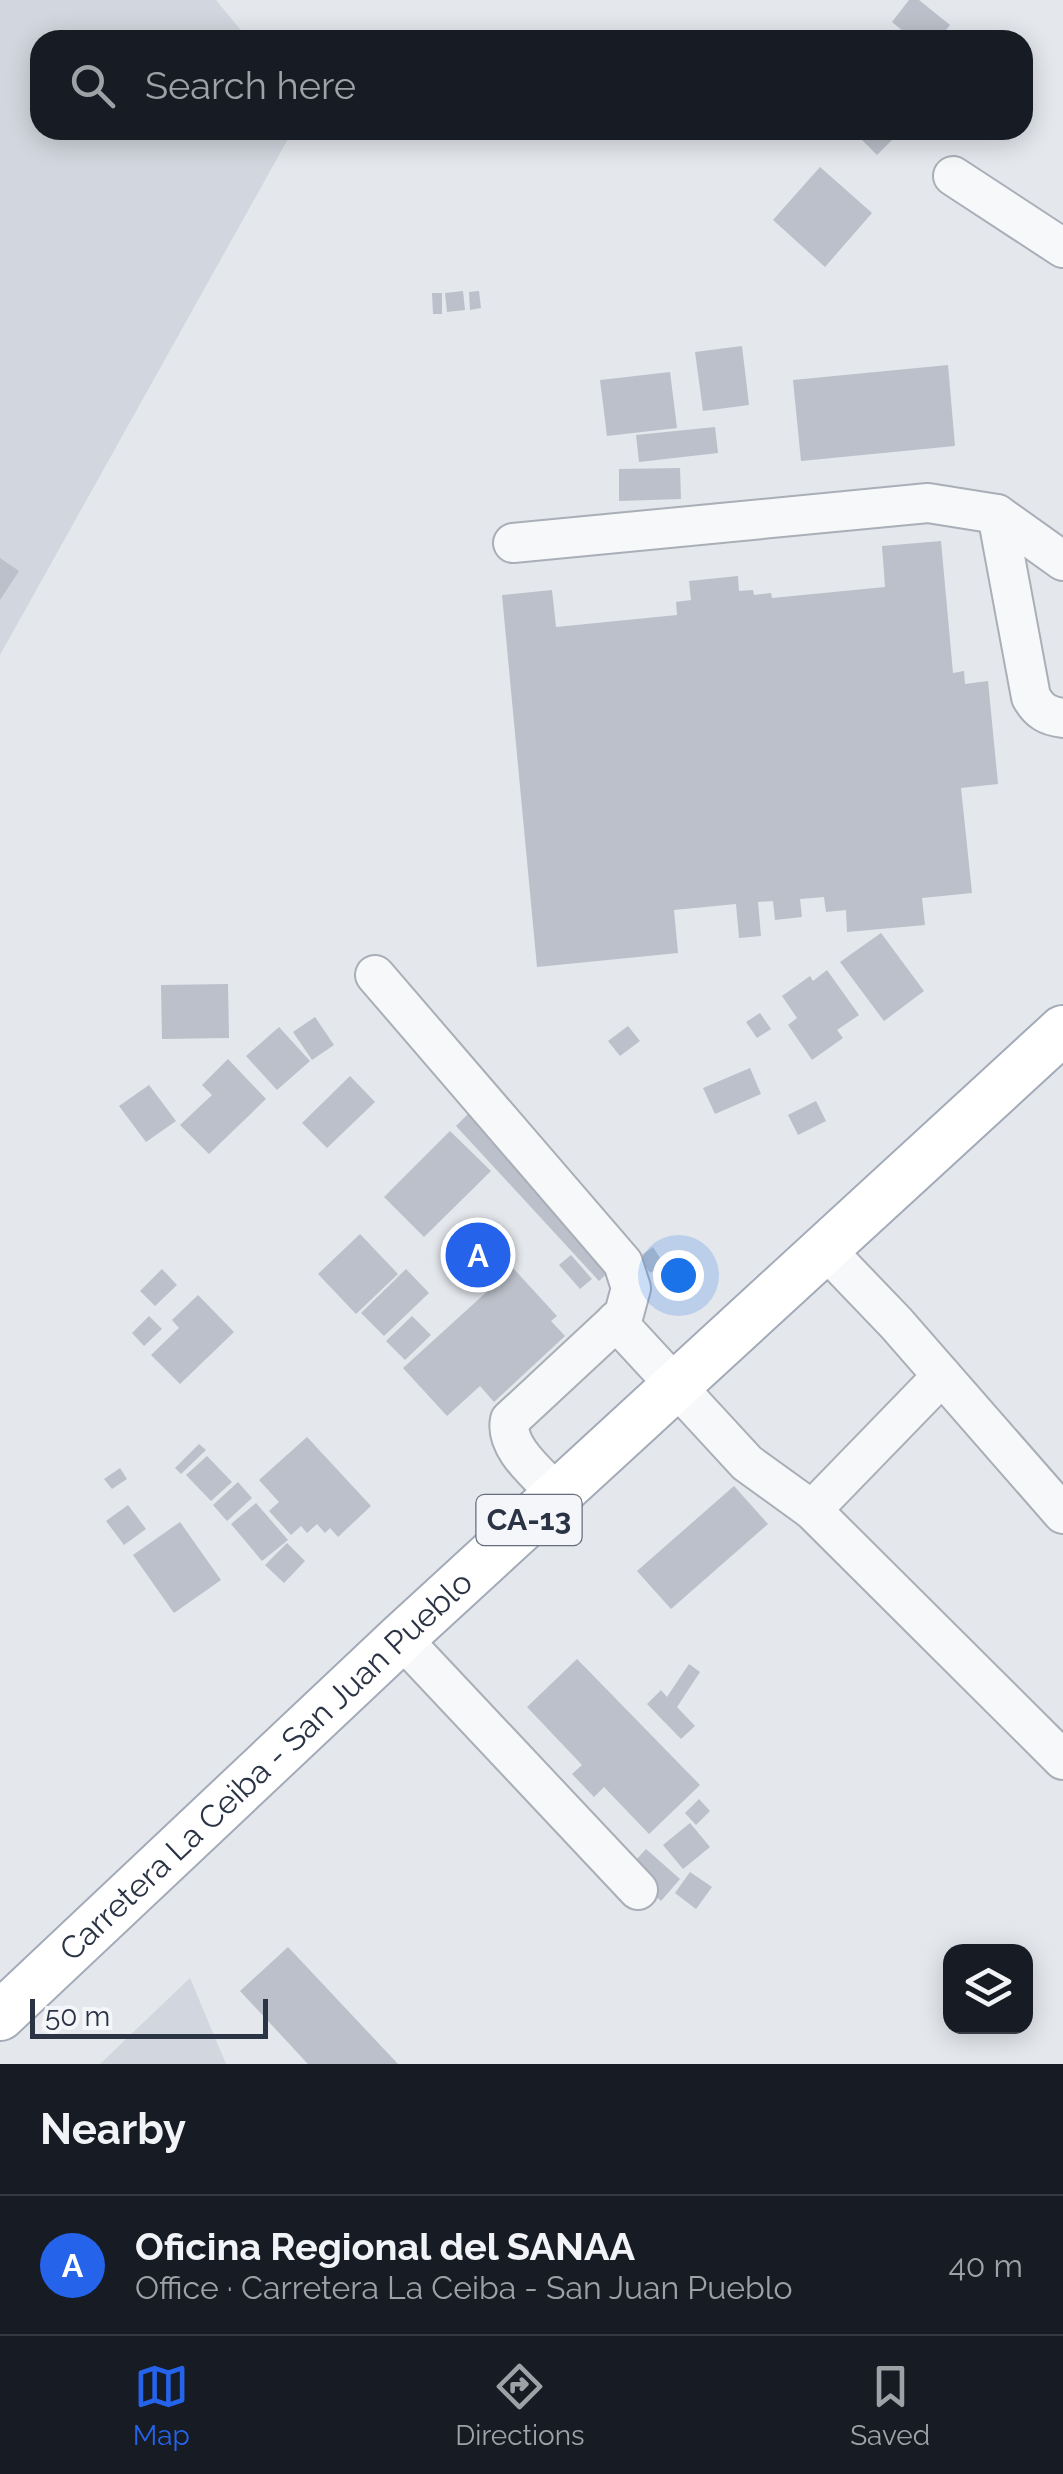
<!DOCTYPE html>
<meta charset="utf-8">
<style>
body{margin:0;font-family:Raleway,sans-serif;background:#20242c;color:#f1f3f6}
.controls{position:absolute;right:30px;bottom:30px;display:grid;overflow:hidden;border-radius:20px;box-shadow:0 5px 25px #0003}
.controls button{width:90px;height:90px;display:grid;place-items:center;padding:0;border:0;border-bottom:2px solid #363941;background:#171b24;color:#f1f3f6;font:50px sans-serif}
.scale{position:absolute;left:30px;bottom:25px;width:238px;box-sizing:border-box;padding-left:10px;border:5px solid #2b3445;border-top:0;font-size:28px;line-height:35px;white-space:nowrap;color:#2b3445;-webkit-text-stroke:8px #f4f6f9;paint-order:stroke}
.you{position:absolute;left:678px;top:1275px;width:35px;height:35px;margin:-25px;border:8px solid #fff;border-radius:50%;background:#1a73e8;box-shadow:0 0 0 15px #1a73e833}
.badge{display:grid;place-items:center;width:65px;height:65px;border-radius:50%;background:#2563eb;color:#fff;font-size:32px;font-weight:700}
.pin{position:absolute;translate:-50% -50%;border:5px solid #fff;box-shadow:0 2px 10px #0006}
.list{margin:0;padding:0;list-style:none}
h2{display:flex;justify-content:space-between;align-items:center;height:130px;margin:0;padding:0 40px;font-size:42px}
h2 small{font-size:32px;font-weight:400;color:#9ea1a6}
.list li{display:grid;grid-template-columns:65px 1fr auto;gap:30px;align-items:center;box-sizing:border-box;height:140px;padding:0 40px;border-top:2px solid #363941}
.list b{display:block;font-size:38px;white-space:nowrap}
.list p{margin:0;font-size:32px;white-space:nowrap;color:#9ea1a6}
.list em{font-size:32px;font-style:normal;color:#9ea1a6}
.icon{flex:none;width:55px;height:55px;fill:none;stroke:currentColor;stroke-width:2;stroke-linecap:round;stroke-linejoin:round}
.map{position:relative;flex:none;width:1063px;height:2064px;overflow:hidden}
.search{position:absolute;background:#171b24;box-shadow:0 5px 25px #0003;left:30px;right:30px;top:30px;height:110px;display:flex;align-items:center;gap:25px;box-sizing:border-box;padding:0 35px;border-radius:30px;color:#9ea1a6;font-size:38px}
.sheet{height:270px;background:#171b24}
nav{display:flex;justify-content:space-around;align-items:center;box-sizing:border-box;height:140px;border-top:2px solid #363941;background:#171b24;font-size:28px;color:#9ea1a6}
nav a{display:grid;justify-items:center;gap:5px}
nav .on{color:#2563eb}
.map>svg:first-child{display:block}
.built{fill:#d2d6de}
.building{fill:#bbc0ca}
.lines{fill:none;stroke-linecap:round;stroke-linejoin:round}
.minor-casing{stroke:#a9aeb7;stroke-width:42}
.major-casing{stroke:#a3abb8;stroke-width:52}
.minor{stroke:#f7f8fa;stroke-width:38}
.major{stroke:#fff;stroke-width:48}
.labels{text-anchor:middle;stroke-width:9;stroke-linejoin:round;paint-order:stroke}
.shield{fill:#f4f6f9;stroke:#676e7b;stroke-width:2.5}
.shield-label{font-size:30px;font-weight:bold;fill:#2b3445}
.street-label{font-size:32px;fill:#2b3445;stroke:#f4f6f9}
</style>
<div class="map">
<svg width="1063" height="2064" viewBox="0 0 1063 2064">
<rect width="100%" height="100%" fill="#e4e7ec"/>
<!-- built -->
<g class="built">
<polygon points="0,0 216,0 249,40 40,40 40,130 293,130 0,655"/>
<polygon points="190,1978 226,2064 100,2064"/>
</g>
<!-- building -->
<g class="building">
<polygon points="909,0 919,0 950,25 938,40 914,40 892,22"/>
<polygon points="852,130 902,130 877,155"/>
<polygon points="820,167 872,213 825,267 773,220"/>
<polygon points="463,291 465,310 447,312 445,293"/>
<polygon points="479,291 481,308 470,310 469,292"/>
<polygon points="432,293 442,293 442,314 433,314"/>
<polygon points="742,346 749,405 703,411 695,352"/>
<polygon points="948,365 955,446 801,461 793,380"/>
<polygon points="670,372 677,428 607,436 600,380"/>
<polygon points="715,427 718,453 639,462 636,435"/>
<polygon points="680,468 681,499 619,501 619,469"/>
<polygon points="941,541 953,673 964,671 965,684 988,681 998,784 961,788 972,893 922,898 925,925 847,932 846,910 826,912 824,897 800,899 802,917 775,920 773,901 758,902 761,936 739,938 736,904 674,910 678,953 537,967 502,595 552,590 556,627 677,615 676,602 691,600 689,581 738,576 739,591 753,590 754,595 771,593 772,598 885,587 882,546"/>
<polygon points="0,558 19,571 0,600"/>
<polygon points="881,933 924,991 884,1021 840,962"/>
<polygon points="827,970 859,1015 837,1030 843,1038 812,1060 788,1025 797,1018 782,996 810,976 813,981"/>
<polygon points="228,984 229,1038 162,1039 161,985"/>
<polygon points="760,1013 771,1029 757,1038 746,1022"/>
<polygon points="315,1017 334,1045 312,1060 293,1032"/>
<polygon points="628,1026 640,1041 620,1056 608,1041"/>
<polygon points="279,1027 310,1061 277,1090 246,1056"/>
<polygon points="228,1059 266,1099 209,1154 180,1125 212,1095 202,1085"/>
<polygon points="750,1068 761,1094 715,1114 703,1088"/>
<polygon points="350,1076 375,1102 327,1148 302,1123"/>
<polygon points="149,1085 176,1121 146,1142 119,1106"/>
<polygon points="816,1101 826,1121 798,1135 788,1115"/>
<polygon points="470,1112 615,1266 599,1281 456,1126"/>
<polygon points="450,1131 491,1171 424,1237 384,1197"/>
<polygon points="360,1234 398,1274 356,1314 318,1274"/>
<polygon points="653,1247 664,1264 650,1273 639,1257"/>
<polygon points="571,1255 592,1279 580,1289 559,1265"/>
<polygon points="513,1268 557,1316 551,1321 565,1336 494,1402 480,1386 447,1416 403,1368"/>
<polygon points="162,1269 177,1285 155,1306 140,1291"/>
<polygon points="406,1269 429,1293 384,1336 361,1313"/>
<polygon points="198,1295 234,1332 180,1384 151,1355 179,1328 172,1320"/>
<polygon points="149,1316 162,1329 144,1346 132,1333"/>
<polygon points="412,1316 431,1335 405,1360 386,1341"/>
<polygon points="307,1437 371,1506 338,1537 330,1528 325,1533 317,1524 307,1533 301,1526 291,1535 269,1511 279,1502 259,1480"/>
<polygon points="199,1444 206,1450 181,1474 175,1468"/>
<polygon points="207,1456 232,1482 211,1501 186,1475"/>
<polygon points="120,1468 127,1479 112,1489 104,1479"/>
<polygon points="238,1482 252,1498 227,1521 213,1505"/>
<polygon points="734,1486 768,1524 671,1609 637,1571"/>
<polygon points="256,1503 288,1540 262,1561 231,1524"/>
<polygon points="128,1505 146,1529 124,1545 106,1521"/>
<polygon points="180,1522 221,1580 174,1613 133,1555"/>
<polygon points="287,1543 305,1561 284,1583 265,1565"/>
<polygon points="577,1659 700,1785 649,1834 604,1787 594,1797 572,1774 582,1765 527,1707"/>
<polygon points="689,1664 700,1672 677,1707 695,1726 681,1739 647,1704 661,1690 667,1697"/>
<polygon points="699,1799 710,1811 696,1825 685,1813"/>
<polygon points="690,1823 710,1847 683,1869 663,1845"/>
<polygon points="646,1849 680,1879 661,1901 627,1870"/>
<polygon points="690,1872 712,1887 696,1909 675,1893"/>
<polygon points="288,1947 398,2064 308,2064 240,1991"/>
</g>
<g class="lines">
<defs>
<g id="minor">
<polyline points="953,176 1063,248"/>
<path d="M997 514 1031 697C1039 711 1047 716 1063 718"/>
<polyline points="513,543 928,503 997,514 1063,561"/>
<path d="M375 975 623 1263 631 1288 624 1314 510 1420C504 1448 540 1475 557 1494"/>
<polyline points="825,1249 896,1323 1063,1514"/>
<polyline points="616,1321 747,1463 812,1510 1063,1760"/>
<polyline points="812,1510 942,1376"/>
<polyline points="401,1638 638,1890"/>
</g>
<g id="major">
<path id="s1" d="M0 2016 401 1638 1063 1030"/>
</g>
</defs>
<!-- minor casing -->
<use href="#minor" class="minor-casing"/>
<!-- major casing -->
<use href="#major" class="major-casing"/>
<!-- minor -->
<use href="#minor" class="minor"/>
<!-- major -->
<use href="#major" class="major"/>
</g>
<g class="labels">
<!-- shield labels -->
<rect class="shield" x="476.5" y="1495" width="105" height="50" rx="8"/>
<g class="shield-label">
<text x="529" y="1530">CA-13</text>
</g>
<!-- street labels -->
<g class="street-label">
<text dy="11" stroke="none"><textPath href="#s1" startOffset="365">Carretera La Ceiba - San Juan Pueblo</textPath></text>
</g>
</g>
</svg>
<div class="controls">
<button><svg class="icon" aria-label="layers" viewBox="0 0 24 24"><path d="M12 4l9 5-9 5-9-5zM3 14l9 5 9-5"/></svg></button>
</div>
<div class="scale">50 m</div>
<div class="you"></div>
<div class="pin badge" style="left:478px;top:1255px">A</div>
<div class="search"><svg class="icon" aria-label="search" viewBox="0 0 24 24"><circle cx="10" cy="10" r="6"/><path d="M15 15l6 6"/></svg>Search here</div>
</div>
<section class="sheet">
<h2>Nearby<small></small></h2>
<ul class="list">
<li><span class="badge">A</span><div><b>Oficina Regional del SANAA</b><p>Office · Carretera La Ceiba - San Juan Pueblo</p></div><em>40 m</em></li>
</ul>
</section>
<nav>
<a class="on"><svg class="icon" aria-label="map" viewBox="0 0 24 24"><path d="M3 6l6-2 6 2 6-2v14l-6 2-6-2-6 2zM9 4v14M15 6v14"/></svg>Map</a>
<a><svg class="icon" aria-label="directions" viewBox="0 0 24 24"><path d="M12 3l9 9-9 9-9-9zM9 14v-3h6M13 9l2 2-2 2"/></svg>Directions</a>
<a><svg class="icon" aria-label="saved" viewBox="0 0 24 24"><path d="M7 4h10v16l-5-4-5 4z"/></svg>Saved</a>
</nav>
